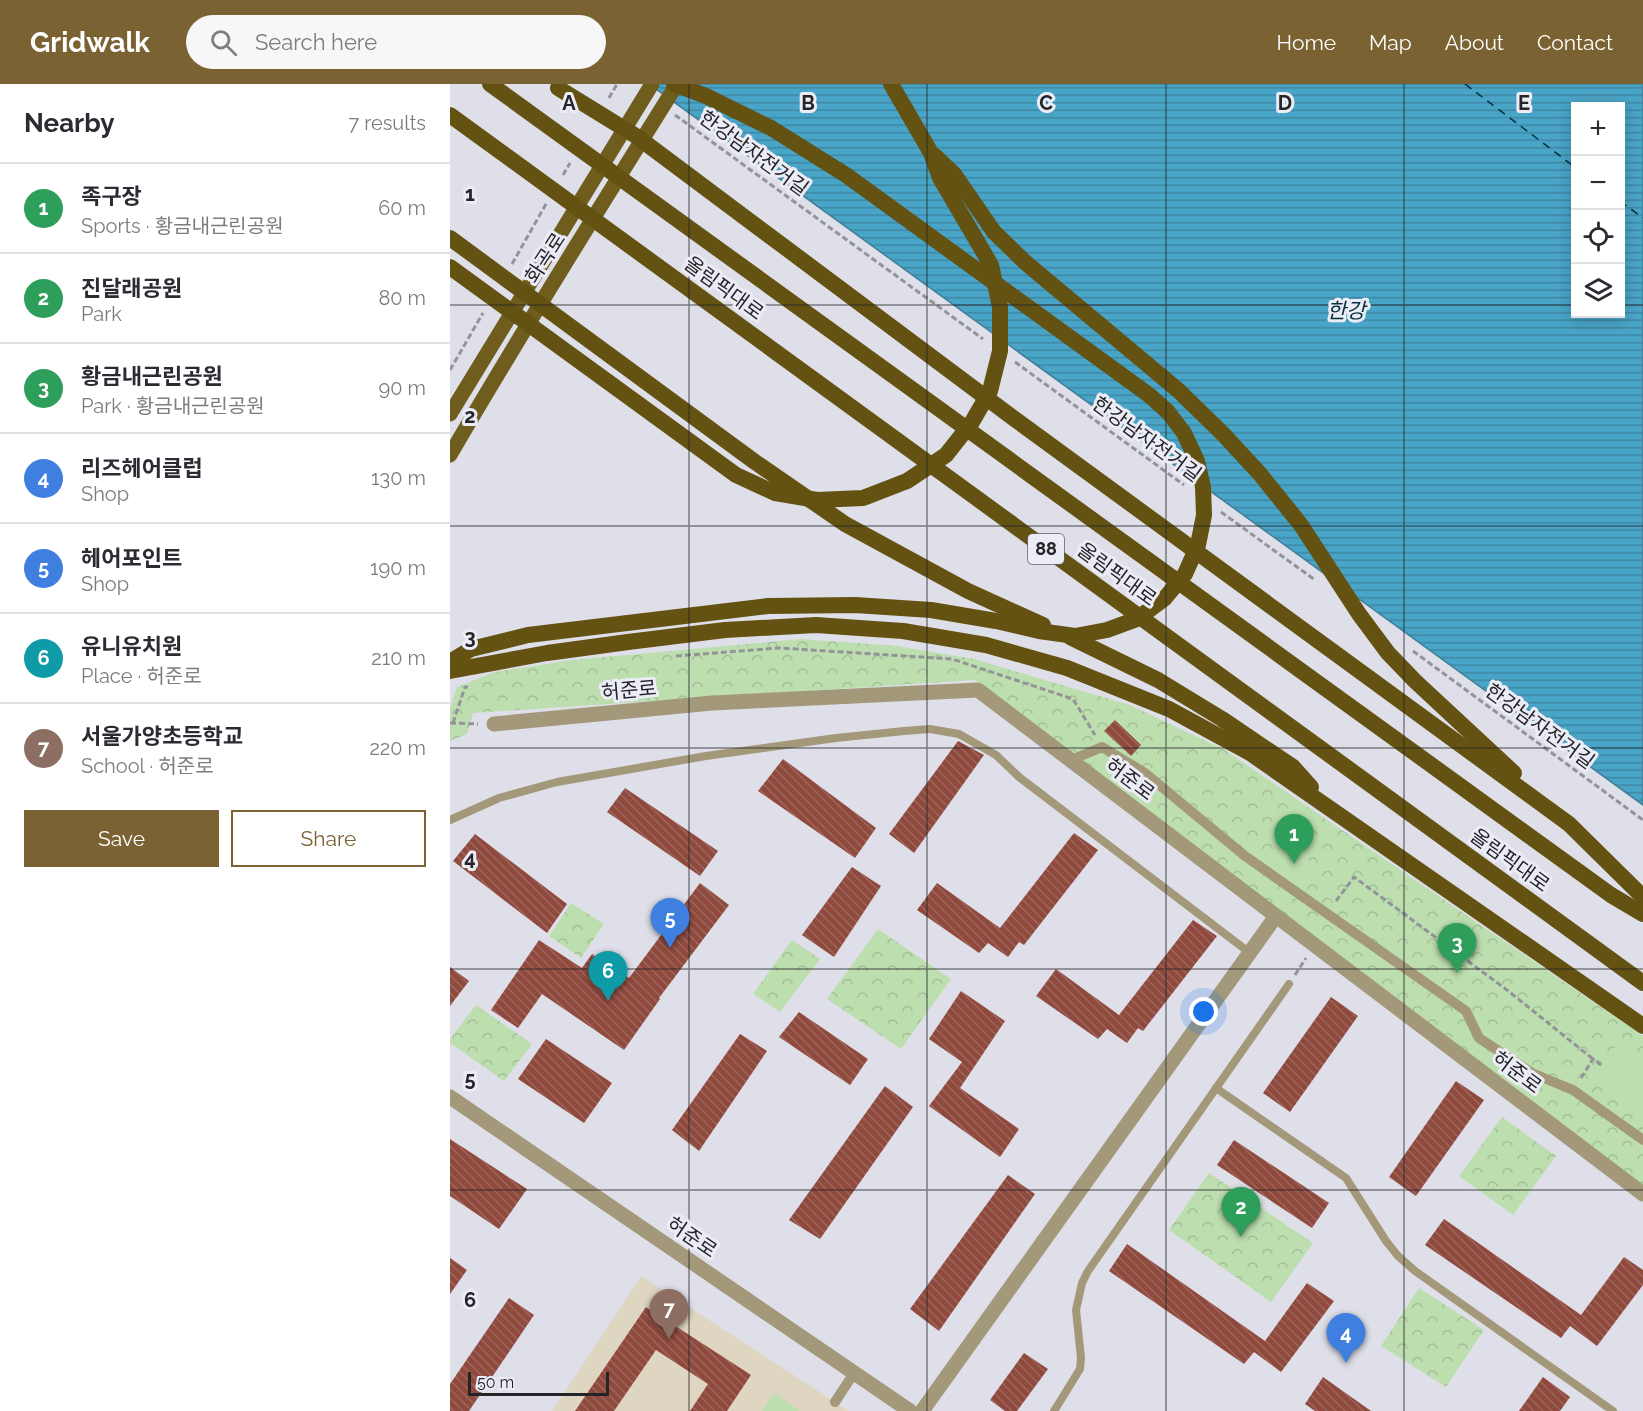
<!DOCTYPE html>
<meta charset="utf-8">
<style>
body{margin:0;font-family:Raleway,"Noto Sans KR",sans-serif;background:#f7f7f7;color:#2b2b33}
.controls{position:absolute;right:18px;top:18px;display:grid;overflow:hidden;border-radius:0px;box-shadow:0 3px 15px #0003}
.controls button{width:54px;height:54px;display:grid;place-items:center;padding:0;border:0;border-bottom:2px solid #e1e1e2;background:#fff;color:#2b2b33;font:30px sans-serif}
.scale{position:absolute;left:18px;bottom:15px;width:141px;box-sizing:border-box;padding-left:6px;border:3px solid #252528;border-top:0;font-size:16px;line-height:21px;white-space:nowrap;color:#252528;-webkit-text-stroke:4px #ececf6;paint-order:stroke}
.you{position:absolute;left:754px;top:928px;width:21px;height:21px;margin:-15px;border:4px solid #fff;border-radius:50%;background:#1a73e8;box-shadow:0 0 0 9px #1a73e833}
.badge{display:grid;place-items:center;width:39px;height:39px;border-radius:50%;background:#7b6233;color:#fff;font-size:20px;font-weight:700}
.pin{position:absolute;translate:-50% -50px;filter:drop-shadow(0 2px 3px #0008)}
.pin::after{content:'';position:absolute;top:32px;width:21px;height:18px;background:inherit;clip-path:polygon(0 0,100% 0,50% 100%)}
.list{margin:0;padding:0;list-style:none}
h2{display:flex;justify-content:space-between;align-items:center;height:78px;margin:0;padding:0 24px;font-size:26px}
h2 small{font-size:20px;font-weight:400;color:#7c7c81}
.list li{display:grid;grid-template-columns:39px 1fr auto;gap:18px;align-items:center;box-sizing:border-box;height:90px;padding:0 24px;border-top:2px solid #e1e1e2}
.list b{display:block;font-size:22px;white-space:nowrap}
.list p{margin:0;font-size:20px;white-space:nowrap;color:#7c7c81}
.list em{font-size:20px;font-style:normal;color:#7c7c81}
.actions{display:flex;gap:12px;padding:18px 24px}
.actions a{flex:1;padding:14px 0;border:2px solid #7b6233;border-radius:0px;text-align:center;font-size:21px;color:#7b6233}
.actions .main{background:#7b6233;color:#fff}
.icon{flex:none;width:33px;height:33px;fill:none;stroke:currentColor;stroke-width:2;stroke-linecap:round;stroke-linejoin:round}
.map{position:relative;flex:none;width:1193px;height:1327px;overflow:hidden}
header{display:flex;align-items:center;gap:36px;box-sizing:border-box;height:84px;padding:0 30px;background:#7b6233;color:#fff}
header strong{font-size:28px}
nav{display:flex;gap:33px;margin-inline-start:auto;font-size:21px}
.search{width:420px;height:54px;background:#f7f7f7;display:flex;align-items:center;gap:15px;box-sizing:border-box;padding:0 21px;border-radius:33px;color:#7c7c81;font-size:22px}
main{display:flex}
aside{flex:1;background:#fff}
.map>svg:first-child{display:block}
.education{fill:#dfd6c1}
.forest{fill:url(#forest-crowns)}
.pitch{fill:#bddfaf}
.water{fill:url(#water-rules);stroke:#3e7f97;stroke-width:1.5;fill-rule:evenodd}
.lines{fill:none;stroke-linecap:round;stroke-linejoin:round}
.ferry{stroke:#03303e;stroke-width:1.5;stroke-dasharray:8 6;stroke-linecap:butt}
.building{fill:url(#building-back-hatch)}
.path{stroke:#93939a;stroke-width:3;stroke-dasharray:6 3;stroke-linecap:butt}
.service{stroke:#a3997a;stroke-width:8}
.pedestrian{stroke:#a3997a;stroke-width:10}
.minor{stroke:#a3997a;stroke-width:15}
.tertiary{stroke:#a3997a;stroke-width:15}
.primary{stroke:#6f5d1d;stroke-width:15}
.trunk{stroke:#645212;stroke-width:16}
.grid{fill:none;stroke:#252528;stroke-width:1.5;stroke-opacity:0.55}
.labels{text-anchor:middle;stroke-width:6;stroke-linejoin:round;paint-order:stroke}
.shield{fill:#ececf6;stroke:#616166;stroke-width:1.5}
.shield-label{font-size:18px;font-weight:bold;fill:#252528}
.street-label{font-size:20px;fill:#252528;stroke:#ececf6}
.water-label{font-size:21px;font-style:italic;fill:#03303e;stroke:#ececf6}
.grid-label{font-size:20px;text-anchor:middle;font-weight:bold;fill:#252528;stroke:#ececf6;stroke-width:6;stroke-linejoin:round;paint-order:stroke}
</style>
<header>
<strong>Gridwalk</strong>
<div class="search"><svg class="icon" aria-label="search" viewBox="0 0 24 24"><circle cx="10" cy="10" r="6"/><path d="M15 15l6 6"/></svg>Search here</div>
<nav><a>Home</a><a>Map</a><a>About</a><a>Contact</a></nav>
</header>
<main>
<aside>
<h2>Nearby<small>7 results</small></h2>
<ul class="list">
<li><span class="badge" style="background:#2e9e5b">1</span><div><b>족구장</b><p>Sports · 황금내근린공원</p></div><em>60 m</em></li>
<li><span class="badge" style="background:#2e9e5b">2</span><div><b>진달래공원</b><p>Park</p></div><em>80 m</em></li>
<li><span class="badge" style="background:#2e9e5b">3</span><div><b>황금내근린공원</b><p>Park · 황금내근린공원</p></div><em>90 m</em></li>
<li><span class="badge" style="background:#3f7fe0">4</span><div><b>리즈헤어클럽</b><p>Shop</p></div><em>130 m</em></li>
<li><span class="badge" style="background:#3f7fe0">5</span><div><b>헤어포인트</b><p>Shop</p></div><em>190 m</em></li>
<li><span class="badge" style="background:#0f9aa8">6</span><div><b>유니유치원</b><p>Place · 허준로</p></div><em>210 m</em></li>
<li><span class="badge" style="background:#8d6e63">7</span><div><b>서울가양초등학교</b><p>School · 허준로</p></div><em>220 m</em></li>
</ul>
<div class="actions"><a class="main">Save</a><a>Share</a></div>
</aside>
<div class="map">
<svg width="1193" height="1327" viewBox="0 0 1193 1327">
<defs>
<pattern id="forest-crowns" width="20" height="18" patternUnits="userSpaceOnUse" patternTransform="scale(1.5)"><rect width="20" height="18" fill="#bddfaf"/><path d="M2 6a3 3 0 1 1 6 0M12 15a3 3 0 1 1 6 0" fill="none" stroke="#a2bf97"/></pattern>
<pattern id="water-rules" width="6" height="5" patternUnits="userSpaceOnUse" patternTransform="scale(1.5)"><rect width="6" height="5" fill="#49a5c7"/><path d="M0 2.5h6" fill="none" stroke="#3d86a2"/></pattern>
<pattern id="building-back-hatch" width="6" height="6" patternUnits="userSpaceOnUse" patternTransform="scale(1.5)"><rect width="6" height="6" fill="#90493d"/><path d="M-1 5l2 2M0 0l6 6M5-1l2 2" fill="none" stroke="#9c665d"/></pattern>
</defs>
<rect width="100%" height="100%" fill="#dfdfe9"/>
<!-- education -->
<polygon class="education" points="191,1192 399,1327 102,1327"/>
<!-- forest -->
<g class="forest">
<polygon points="351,555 447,562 524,575 680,621 775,666 1193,952 1193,1103 525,596 23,629 17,650 0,657 0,624 7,603 45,588 122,576"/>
<polygon points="121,819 154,840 131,874 99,852"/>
<polygon points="428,845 501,895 451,965 377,915"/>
<polygon points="342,856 370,875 330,928 303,910"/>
<polygon points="26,921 82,960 54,997 0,959 0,955"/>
<polygon points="1052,1033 1106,1072 1063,1131 1009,1092"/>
<polygon points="759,1089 863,1159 821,1218 719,1146"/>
<polygon points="969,1204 1034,1246 996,1303 931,1262"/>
</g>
<!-- pitch -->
<g class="pitch">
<polygon points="835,759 867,782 853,801 821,778"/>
<polygon points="1167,961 1193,981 1193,1028 1144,991"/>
<polygon points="324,1309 350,1327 312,1327"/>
</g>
<!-- water -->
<path class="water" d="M199 0H1193V721ZM1126 22H1170V230H1126Z"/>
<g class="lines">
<!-- ferry -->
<g class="ferry">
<polyline points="1015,0 1126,84"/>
<polyline points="1170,117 1193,134"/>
</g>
</g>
<!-- building -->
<g class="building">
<polygon points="665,636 691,661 681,672 654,647"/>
<polygon points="508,657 534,671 464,769 439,750"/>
<polygon points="333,675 426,744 405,774 308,707"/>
<polygon points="175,704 268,767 250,792 157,728"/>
<polygon points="624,749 648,766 574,861 569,858 558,873 538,859 529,869 467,826 487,799 550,844"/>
<polygon points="25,750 117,820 97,849 3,777"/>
<polygon points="402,783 431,802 384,873 352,851"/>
<polygon points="250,799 279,821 209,914 210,915 174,966 92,910 68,944 41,926 89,856 132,884 142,870 179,894"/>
<polygon points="743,836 767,852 693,947 688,944 677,959 657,945 648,955 586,912 606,885 669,931"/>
<polygon points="0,883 19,897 0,922"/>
<polygon points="511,907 555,937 510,1004 569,1045 550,1073 479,1022 512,978 479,955"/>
<polygon points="881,913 908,932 840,1028 813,1009"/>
<polygon points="349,928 418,975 400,1001 329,953"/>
<polygon points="290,950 317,967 249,1067 222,1046"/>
<polygon points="96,955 162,999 134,1039 68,995"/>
<polygon points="1006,997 1034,1016 966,1112 939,1093"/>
<polygon points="435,1002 463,1023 370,1155 339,1136"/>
<polygon points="0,1055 77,1105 49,1145 0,1112"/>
<polygon points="784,1056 879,1119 862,1144 767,1081"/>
<polygon points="558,1091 585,1110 489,1247 460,1225"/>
<polygon points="994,1135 1131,1231 1174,1173 1193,1186 1193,1201 1147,1262 1120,1242 1111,1254 975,1161"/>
<polygon points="677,1160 815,1257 857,1199 884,1217 831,1288 804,1268 794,1280 659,1187"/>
<polygon points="0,1174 17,1186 0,1210"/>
<polygon points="59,1214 84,1231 19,1327 0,1327 0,1300"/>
<polygon points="196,1223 301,1291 277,1327 240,1327 258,1300 206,1266 164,1327 125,1327"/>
<polygon points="574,1269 598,1285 567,1327 555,1327 540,1316"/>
<polygon points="873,1293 921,1327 865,1327 855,1320"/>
<polygon points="1093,1293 1120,1313 1110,1327 1069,1327"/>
</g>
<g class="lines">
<!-- path -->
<g class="path">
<polyline points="159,14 167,0"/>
<polyline points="225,31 533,255"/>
<polyline points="113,91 120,79"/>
<polyline points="62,180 96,120"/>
<polyline points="565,278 734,401"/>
<polyline points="0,286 33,229"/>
<polyline points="771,428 865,496"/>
<polyline points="963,567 1193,736"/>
<polyline points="226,572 329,564 502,575 623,615 645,651"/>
<polyline points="0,639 28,640"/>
<polyline points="3,639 15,603 18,603"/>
<polyline points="886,817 904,793 1057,906 1143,975"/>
<polyline points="845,891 856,874"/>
<polyline points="1131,994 1143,975 1151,981"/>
</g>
<!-- service -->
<g class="service">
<polyline points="0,736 49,714 107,698 256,672 386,654 454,647 480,645 509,650 546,671 569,693 800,869"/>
<polyline points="766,1004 896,1094 936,1157 948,1172 965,1187 1163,1327"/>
<polyline points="604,1327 630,1285 631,1274 626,1226 632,1199 638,1187 839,900"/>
</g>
<!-- pedestrian -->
<g class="pedestrian">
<polyline points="621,676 652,663 695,689 795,772 1016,927 1029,954 1082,989 1123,1006 1193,1056"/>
<polyline points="385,1318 404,1289"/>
</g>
<!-- minor -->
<g class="minor">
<polyline points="44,640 262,619 528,606 1193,1110"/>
<polyline points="472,1327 826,832"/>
</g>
<!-- tertiary -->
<polyline class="tertiary" points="0,1013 460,1327"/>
<!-- primary -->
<g class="primary">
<polyline points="0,330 202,0"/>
<path d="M0 371C73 246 150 123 227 0"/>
</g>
<!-- trunk -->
<g class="trunk">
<polyline points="40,0 1161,811 1193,830"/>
<polyline points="108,4 186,52 566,336 1119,740 1193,813"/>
<polyline points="0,31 1193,899"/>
<polyline points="485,72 504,90 544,148 576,179 729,307 774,351 810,390 851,441 909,530 938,569 965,597 1064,689"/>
<polyline points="0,154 305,378 395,440 518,507 593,541"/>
<polyline points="0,183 286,391 325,409 367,416 413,414 457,397 496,371 522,338 540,307 550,267 550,223 541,181 490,94 481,69 441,0"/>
<polyline points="620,553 708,596 772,635 843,683 861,703"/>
<polyline points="0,578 21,565 78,551 318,522 405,521 481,526 546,537 589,547 625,552 657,546 687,535 715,514 735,490 748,461 754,431 753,403 747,377 734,349 718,328 699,311 396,91 321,44 256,12 224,0"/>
<polyline points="0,587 97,569 178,558 275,546 366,541 453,547 536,561 617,584 719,625 800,669 1193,942"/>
</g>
</g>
<!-- grid -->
<path class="grid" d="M239 0V1327M477 0V1327M716 0V1327M954 0V1327M0 221H1126M1170 221H1193M0 442H1193M0 664H1193M0 885H1193M0 1106H1193"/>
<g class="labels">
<!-- shield labels -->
<rect class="shield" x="578" y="450" width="36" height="30" rx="4.5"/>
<g class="shield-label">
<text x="596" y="471">88</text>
</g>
<!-- street labels -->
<g class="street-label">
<text transform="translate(304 69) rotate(36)" y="7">한강남자전거길</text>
<text transform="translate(95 174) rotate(-57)" y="7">화곡로</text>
<text transform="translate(274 204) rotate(36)" y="7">올림픽대로</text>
<text transform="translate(697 355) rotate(36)" y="7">한강남자전거길</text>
<text transform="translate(667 490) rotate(36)" y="7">올림픽대로</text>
<text transform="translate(179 606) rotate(-5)" y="7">허준로</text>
<text transform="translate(1090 642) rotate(36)" y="7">한강남자전거길</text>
<text transform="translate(680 695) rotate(37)" y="7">허준로</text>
<text transform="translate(1060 776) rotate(36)" y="7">올림픽대로</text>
<text transform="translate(1067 988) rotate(37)" y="7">허준로</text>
<text transform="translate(242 1153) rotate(34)" y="7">허준로</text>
</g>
<!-- water labels -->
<g class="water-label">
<text x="896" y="234">한강</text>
</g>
</g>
<g class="grid-label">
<text x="119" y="26">A</text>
<text x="358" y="26">B</text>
<text x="596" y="26">C</text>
<text x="835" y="26">D</text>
<text x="1074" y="26">E</text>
<text x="20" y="117">1</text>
<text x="20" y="339">2</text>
<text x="20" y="560">3</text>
<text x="20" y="781">4</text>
<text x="20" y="1002">5</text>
<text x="20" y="1223">6</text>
</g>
</svg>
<div class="controls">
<button>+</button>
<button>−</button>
<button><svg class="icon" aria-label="locate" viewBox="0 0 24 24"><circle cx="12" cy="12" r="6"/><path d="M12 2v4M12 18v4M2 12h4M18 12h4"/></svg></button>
<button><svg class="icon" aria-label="layers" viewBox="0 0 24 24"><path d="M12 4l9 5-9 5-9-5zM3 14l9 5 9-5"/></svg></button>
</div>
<div class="scale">50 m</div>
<div class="you"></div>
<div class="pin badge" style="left:844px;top:780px;background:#2e9e5b">1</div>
<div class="pin badge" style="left:791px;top:1153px;background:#2e9e5b">2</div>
<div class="pin badge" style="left:1007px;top:889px;background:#2e9e5b">3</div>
<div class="pin badge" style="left:896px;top:1279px;background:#3f7fe0">4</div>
<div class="pin badge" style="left:220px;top:864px;background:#3f7fe0">5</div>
<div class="pin badge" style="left:158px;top:917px;background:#0f9aa8">6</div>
<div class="pin badge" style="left:219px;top:1255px;background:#8d6e63">7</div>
</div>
</main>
